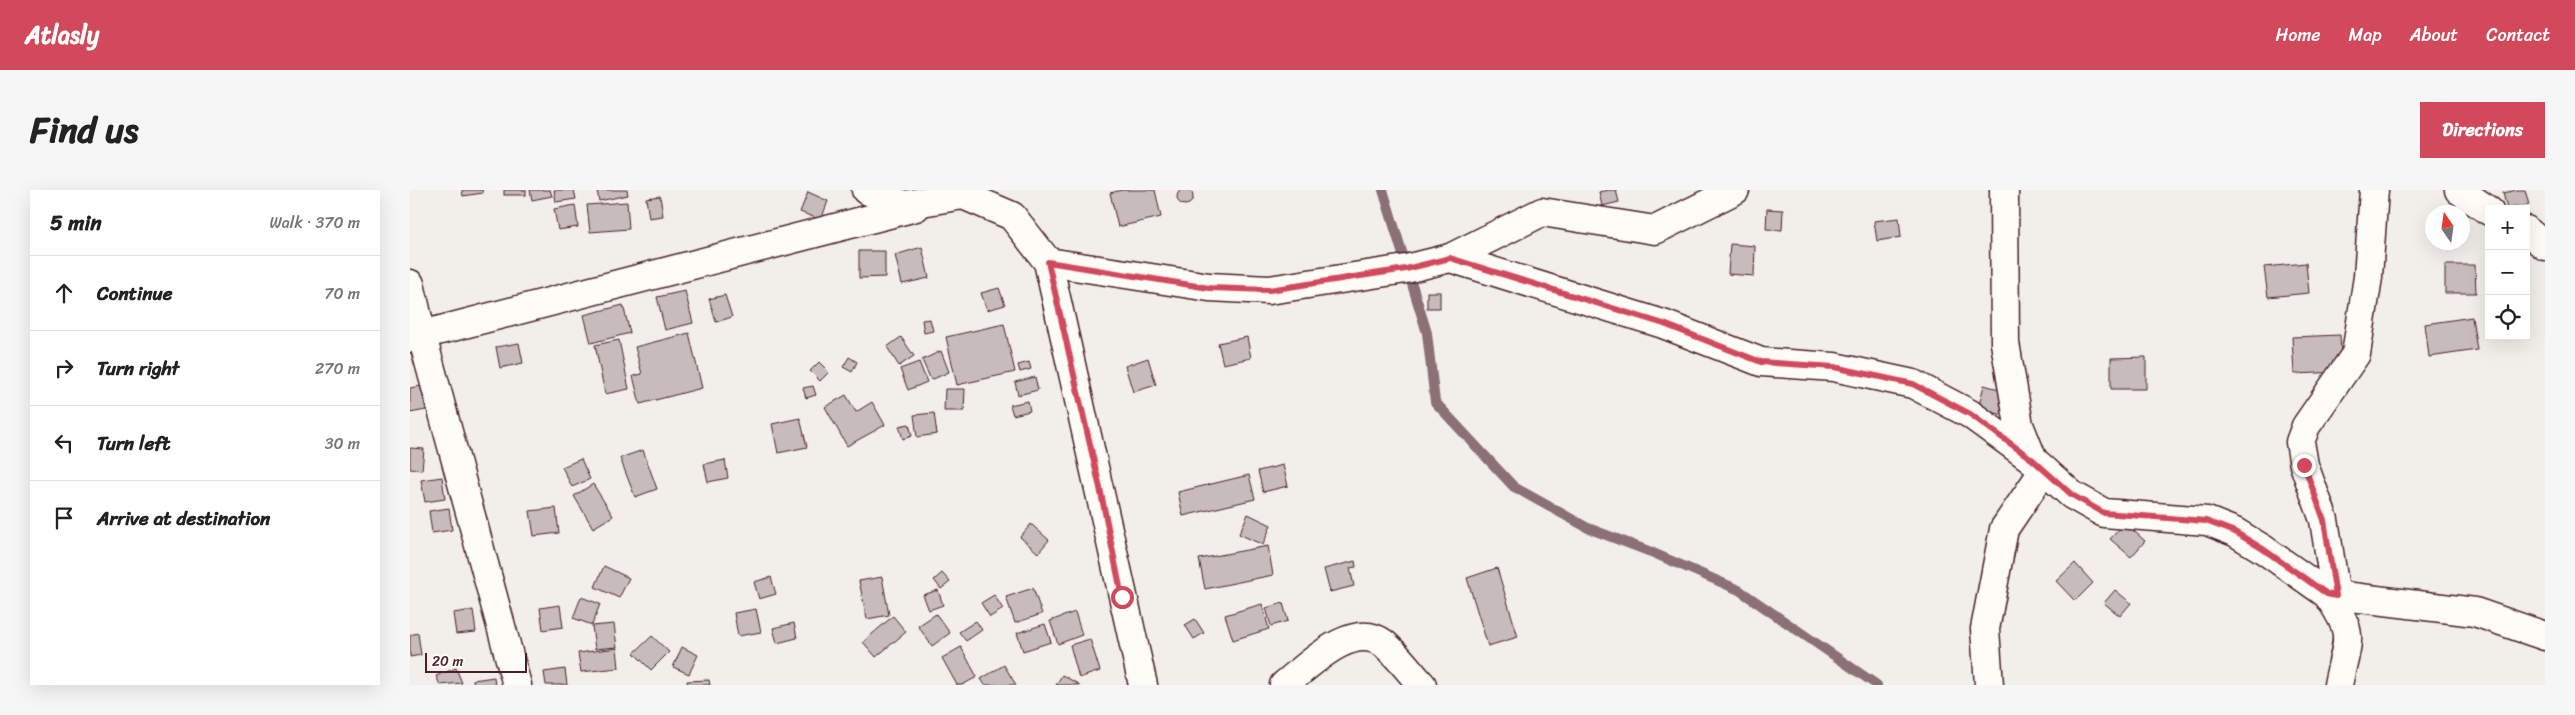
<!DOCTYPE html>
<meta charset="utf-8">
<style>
body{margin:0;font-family:Sriracha,sans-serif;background:#f6f6f6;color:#222}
.controls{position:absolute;right:15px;top:15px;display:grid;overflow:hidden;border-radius:0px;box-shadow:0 5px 20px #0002}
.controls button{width:45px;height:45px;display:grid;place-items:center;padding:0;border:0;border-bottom:1px solid #e0e0e0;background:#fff;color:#222;font:25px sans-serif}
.compass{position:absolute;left:2015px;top:15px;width:45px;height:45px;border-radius:50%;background:#fff;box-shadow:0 5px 20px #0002;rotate:347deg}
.scale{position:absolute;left:15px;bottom:12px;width:102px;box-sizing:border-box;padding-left:5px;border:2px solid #4a1f2b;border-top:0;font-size:14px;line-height:18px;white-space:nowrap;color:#4a1f2b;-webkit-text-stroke:4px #fdfcf7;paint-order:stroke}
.stop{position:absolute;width:15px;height:15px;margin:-11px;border:4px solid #d1495b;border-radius:50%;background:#fff}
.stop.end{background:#d1495b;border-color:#fff;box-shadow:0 1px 5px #0008}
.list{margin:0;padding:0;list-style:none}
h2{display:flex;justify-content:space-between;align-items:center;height:65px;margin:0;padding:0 20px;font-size:21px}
h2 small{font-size:16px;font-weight:400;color:#767676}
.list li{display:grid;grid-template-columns:32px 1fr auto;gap:15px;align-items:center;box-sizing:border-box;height:75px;padding:0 20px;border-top:1px solid #e0e0e0}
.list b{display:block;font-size:19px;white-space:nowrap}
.list em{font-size:16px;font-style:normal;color:#767676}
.icon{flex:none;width:28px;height:28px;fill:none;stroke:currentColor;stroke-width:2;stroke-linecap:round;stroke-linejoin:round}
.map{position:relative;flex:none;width:2135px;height:495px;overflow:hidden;border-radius:0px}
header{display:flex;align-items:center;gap:30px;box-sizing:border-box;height:70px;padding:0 25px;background:#d1495b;color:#fff}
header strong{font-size:24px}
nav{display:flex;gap:28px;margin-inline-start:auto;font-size:18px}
.intro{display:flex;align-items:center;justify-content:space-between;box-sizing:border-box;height:120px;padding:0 30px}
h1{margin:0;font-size:35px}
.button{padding:12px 22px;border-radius:0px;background:#d1495b;color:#fff;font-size:18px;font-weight:700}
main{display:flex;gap:30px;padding:0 30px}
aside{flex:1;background:#fff;border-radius:0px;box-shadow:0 5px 20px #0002}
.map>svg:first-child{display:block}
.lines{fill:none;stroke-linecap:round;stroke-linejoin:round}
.stream{stroke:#8b6f75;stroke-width:10}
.building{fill:#c8bbbb;stroke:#4a1f2b}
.minor-casing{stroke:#4a1f2b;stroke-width:31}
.minor{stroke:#fdfcf7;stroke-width:28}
.route{stroke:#d1495b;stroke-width:6}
</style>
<header>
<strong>Atlasly</strong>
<nav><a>Home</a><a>Map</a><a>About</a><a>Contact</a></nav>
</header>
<div class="intro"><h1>Find us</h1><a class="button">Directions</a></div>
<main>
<aside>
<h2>5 min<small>Walk · 370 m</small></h2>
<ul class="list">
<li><svg class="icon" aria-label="ahead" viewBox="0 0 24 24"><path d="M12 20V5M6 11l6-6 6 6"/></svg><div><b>Continue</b></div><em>70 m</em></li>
<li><svg class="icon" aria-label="right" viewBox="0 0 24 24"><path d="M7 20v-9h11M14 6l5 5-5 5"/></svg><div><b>Turn right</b></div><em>270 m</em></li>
<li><svg class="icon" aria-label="left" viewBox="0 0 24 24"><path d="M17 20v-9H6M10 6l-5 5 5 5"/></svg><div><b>Turn left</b></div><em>30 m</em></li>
<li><svg class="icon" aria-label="arrive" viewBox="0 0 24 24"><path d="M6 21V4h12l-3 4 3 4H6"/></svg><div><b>Arrive at destination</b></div></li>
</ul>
</aside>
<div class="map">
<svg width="2135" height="495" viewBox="0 0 2135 495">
<rect width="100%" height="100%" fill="#f2efeb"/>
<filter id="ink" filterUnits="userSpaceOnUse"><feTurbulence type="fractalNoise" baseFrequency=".02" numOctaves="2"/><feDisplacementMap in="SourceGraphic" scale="10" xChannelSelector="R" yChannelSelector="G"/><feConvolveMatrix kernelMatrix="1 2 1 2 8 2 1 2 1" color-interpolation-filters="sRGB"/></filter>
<g filter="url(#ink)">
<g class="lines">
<!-- stream -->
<polyline class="stream" points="973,0 1017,143 1025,212 1104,297 1178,338 1241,362 1329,400 1467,495"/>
</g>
<!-- building -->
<g class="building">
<circle cx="775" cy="7" r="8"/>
<polygon points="52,0 72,0 73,3 53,6"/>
<rect x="94" y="0" width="22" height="5"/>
<polygon points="120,0 140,0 142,6 122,10"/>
<polygon points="144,0 164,0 166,9 146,12"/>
<polygon points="187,0 217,0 218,5 189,11"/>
<polygon points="712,0 745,0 751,27 708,37 700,3"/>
<polygon points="1199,0 1206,0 1209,12 1192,16 1189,2"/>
<polygon points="2107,0 2115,0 2119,15 2097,19 2093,3"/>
<polygon points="398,2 418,11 411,30 390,22"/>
<polygon points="250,6 253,26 239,28 236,8"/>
<polygon points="217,12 219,39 180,42 177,15"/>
<polygon points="165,15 168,37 148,40 144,19"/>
<polygon points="1357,19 1373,20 1372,40 1356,39"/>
<polygon points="1489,28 1491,47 1467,51 1464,31"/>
<polygon points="1320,54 1345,56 1344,86 1318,84"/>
<polygon points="512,57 519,88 492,94 485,65"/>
<polygon points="449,61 475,61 475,87 449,88"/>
<polygon points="1896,73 1899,103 1858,107 1854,77"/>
<polygon points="2035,75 2065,75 2066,103 2035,103"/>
<polygon points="589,98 595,115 577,120 571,103"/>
<polygon points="275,101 283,133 255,140 247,107"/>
<rect x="1017" y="102" width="13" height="16"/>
<polygon points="315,105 322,127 306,132 299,109"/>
<polygon points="213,115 220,143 181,153 174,125"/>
<polygon points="2062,127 2067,160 2019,167 2015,134"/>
<polygon points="520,129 523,141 514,143 512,130"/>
<polygon points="594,134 605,182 547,195 536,147"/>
<polygon points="279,143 292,198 230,214 223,186 232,184 225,157"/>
<polygon points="1930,145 1932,182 1884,184 1882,147"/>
<polygon points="491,147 504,166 489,176 477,157"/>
<polygon points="837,147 841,168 813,174 808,153"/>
<polygon points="209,150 219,199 195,204 185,155"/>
<polygon points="109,153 113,173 90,178 86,157"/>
<polygon points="531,161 539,182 521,190 512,170"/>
<polygon points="439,167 447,172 442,182 433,177"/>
<polygon points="1736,167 1736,199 1701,199 1701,168"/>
<polygon points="738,168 746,195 723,202 715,176"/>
<polygon points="409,172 419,182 410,191 400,181"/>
<polygon points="509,172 517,192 498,200 490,179"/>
<polygon points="619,172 621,179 610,182 608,175"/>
<polygon points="625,187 628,200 608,205 605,192"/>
<polygon points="1574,195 1600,202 1594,225 1568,219"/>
<polygon points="11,196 16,220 0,223 0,198"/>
<polygon points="403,196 406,205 396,208 393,198"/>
<polygon points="535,199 555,199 554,221 534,221"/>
<polygon points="436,205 446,222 462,212 475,235 437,256 415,217"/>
<polygon points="618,211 620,221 603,225 600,215"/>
<polygon points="524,223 527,244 507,247 504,225"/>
<polygon points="390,228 397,257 368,263 362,234"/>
<polygon points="499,234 502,246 493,249 489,236"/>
<polygon points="0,258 14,259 12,280 0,279"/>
<polygon points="233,260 247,299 225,307 210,268"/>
<polygon points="171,269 180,289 162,297 152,277"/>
<polygon points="315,270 318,288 298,292 294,274"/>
<polygon points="873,275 878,296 853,302 848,281"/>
<polygon points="839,285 845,309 773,326 768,302"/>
<polygon points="32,287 35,309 15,312 11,290"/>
<polygon points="183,294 203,326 183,338 164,306"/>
<polygon points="39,318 42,340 22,343 19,321"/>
<polygon points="146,318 149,343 124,346 120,321"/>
<polygon points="838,324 861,335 853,355 829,344"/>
<polygon points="1715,333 1735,351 1721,367 1700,349"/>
<polygon points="621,334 639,350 628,363 610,347"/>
<polygon points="858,356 863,385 795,399 789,369"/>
<polygon points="945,371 946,377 940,378 944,396 920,402 914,379"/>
<polygon points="1665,373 1683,393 1665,411 1646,391"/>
<polygon points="194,376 219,388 209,408 185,397"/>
<polygon points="1087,378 1108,447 1078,456 1057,388"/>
<polygon points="532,383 540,392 531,399 524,390"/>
<polygon points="361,387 366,404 349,409 344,392"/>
<polygon points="472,387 479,425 457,429 449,391"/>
<polygon points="623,398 632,424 605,433 596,407"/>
<polygon points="528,400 533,415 519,420 513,405"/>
<polygon points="1705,400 1721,413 1710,426 1694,413"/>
<polygon points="584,405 593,419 580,427 571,413"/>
<polygon points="171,407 190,414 182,435 163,428"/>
<polygon points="873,413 878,431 861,436 856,418"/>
<polygon points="852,414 859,439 823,450 815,425"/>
<polygon points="150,415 153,437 133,440 130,418"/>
<polygon points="346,419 351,442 328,446 324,423"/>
<polygon points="63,420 66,442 46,444 43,423"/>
<polygon points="665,422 672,445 648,454 640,431"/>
<polygon points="526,424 540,443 522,456 508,436"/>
<polygon points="483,426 496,442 466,467 453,452"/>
<polygon points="785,429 794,443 784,449 775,435"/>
<polygon points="566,431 572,440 556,451 549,442"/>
<polygon points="384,433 387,448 367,453 363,438"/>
<polygon points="204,434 207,457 185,459 182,436"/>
<polygon points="635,434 641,452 613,461 607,443"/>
<polygon points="8,443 11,465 0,467 0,445"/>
<polygon points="242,446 259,462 241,480 224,463"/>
<polygon points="680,449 690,481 669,488 660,455"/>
<polygon points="272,457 288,465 279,484 263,477"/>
<polygon points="551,457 567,487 552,495 547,495 532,468"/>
<polygon points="207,458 209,478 171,482 168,463"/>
<polygon points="594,475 606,495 575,495 571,489"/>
<polygon points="46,478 52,493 30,495 26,486"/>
<polygon points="155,479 157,495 136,495 134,482"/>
<polygon points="652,485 670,495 646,495"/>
<polygon points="84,487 85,495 64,495 63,490"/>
<polygon points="299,490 300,495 278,495 277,491"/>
</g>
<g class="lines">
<defs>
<g id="minor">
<polyline points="456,0 494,15 553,5 602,26 638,72 733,495"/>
<polyline points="1594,0 1595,153 1609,235 1623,270"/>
<polyline points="2049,0 2079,21"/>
<polyline points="2116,40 2135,56"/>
<polyline points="1040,68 1132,22 1245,40 1325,0"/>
<polyline points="638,72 799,97 859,100 996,79 1040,68 1253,134 1351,172 1424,177 1503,194 1560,224 1623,270 1662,305 1694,323 1797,331 1825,342 1853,359 1917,404 2065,422 2135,446"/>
<polyline points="0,94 12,146 107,495"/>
<polyline points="0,148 506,17"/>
<path d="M1917 404C1947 447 1937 448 1928 495"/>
<polyline points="1926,406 1914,330 1894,275 1890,252 1896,236 1946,164 1958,87 1964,0"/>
<path d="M874 495C897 477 942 430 973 453 987 464 1000 482 1012 495"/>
<polyline points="1579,495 1575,439 1594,339 1634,280"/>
</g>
</defs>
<!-- minor casing -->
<use href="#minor" class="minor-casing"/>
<!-- minor -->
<use href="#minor" class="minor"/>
</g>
</g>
<g class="lines" filter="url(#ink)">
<!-- route -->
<polyline class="route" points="712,407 690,298 638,72 799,98 859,100 996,79 1040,68 1254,134 1351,172 1424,177 1503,194 1560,224 1623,270 1662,305 1694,323 1796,331 1825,342 1853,359 1917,404 1926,406 1914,330 1894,275"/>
</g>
</svg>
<div class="controls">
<button>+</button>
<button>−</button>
<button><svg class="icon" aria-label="locate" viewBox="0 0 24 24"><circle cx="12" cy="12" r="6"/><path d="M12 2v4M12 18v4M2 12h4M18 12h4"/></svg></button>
</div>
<svg class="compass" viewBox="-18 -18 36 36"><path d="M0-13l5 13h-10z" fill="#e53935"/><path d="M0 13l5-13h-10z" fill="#767676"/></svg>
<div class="scale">20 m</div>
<div class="stop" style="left:712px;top:407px"></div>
<div class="stop end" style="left:1894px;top:275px"></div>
</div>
</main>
